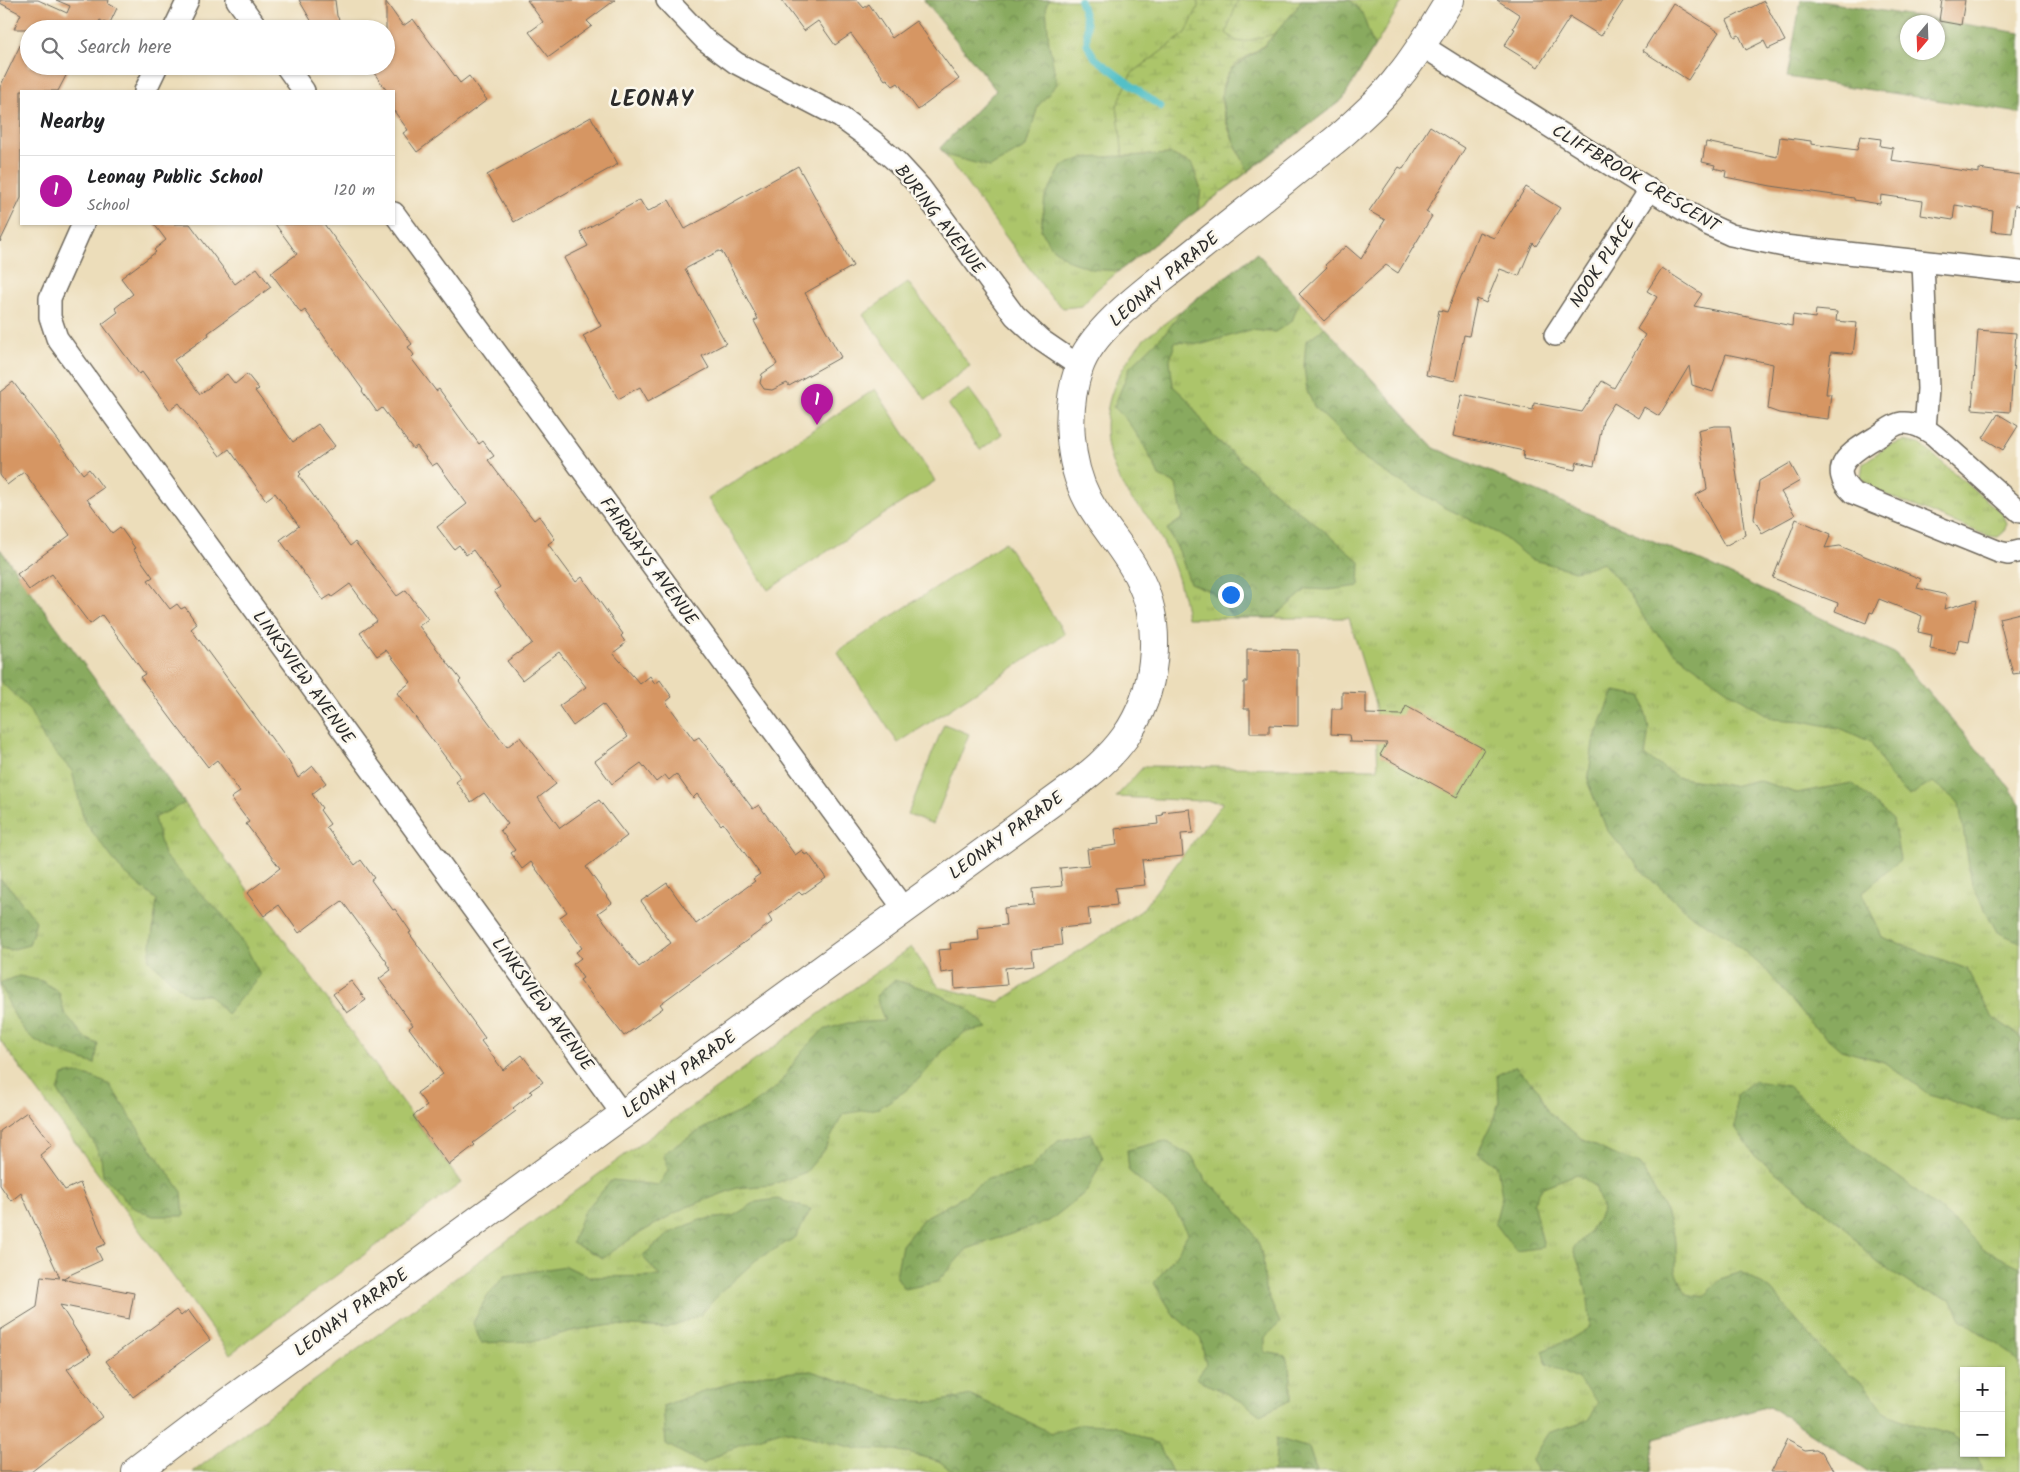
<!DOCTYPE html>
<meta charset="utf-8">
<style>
body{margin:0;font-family:Kalam,sans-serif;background:#f2f2f2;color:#202124}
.controls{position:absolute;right:15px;bottom:15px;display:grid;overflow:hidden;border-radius:0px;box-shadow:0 1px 4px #0004}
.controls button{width:45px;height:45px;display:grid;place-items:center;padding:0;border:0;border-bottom:1px solid #e0e0e0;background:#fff;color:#202124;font:25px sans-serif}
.compass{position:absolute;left:1900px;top:15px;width:45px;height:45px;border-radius:50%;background:#fff;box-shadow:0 1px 4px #0004;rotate:199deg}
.you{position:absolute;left:1230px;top:594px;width:18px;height:18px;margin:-12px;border:4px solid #fff;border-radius:50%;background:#1a73e8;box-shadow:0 0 0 8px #1a73e833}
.badge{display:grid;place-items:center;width:32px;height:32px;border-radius:50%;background:#b5179e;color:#fff;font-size:16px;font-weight:700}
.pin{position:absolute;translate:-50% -41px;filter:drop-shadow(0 1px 2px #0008)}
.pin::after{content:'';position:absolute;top:26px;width:18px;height:15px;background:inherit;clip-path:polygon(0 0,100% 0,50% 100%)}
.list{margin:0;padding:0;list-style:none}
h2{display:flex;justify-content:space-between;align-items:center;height:65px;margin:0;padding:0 20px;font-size:21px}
h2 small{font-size:16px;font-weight:400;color:#757577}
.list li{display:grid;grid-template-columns:32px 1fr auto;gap:15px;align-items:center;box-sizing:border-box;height:70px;padding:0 20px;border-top:1px solid #e0e0e0}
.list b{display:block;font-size:19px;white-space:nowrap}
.list p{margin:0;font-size:16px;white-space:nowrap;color:#757577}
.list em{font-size:16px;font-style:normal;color:#757577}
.icon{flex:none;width:28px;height:28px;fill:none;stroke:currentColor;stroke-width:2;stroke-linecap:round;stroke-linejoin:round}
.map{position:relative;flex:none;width:2020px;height:1472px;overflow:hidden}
.search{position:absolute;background:#fff;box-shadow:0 1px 4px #0004;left:20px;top:20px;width:375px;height:55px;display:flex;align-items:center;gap:12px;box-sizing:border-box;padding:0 18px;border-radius:28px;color:#757577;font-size:19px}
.panel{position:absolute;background:#fff;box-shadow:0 1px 4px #0004;left:20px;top:90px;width:375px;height:135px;border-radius:0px}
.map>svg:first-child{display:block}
.grass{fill:url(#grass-tufts);stroke:#6c784b;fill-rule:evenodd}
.forest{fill:url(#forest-crowns);stroke:#5a6a45;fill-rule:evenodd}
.wetland{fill:url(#wetland-marsh);stroke:#6c784b}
.park{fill:#acc56b;stroke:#6c784b}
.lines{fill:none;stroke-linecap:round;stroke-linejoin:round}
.stream{stroke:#52c0c7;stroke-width:7}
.building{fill:#d69663}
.street-casing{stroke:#6f695d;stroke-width:24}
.secondary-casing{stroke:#6f695d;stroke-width:30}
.street{stroke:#fff;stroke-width:21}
.secondary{stroke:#fff;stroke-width:28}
.labels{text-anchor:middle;stroke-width:5;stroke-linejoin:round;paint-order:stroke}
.street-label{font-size:18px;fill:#2b2b2b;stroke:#fbf7ec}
.district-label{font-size:22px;font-weight:bold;letter-spacing:1px;fill:#2b2b2b;stroke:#fbf7ec}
</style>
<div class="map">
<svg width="2020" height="1472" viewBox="0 0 2020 1472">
<defs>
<pattern id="grass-tufts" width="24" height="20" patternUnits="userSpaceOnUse" patternTransform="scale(1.25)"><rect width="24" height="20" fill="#acc56b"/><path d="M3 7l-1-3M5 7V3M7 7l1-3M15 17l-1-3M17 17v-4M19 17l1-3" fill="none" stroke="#94a95d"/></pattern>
<pattern id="forest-crowns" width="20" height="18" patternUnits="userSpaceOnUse" patternTransform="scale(1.25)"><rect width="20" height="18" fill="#89aa5f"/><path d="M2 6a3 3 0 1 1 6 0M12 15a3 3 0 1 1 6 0" fill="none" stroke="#708b4f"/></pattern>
<pattern id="wetland-marsh" width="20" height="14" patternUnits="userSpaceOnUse" patternTransform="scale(1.25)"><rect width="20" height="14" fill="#acc56b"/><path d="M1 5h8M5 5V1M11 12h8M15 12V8" fill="none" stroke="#94a95d"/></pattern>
</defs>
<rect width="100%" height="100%" fill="#fbf7ec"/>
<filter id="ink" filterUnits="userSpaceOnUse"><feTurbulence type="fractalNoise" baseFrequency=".02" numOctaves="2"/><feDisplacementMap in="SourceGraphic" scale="10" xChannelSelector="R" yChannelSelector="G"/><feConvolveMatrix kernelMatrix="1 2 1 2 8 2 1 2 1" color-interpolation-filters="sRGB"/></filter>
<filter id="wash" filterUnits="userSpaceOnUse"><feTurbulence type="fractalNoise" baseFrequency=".0096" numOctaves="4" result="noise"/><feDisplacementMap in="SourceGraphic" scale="20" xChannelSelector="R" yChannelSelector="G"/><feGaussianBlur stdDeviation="1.12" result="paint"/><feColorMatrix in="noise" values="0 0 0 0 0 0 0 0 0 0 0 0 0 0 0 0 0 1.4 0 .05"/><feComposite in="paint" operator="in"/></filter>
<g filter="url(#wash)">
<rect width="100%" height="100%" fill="#ecddba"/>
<!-- grass -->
<g class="grass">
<polygon points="924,0 1403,0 1343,99 1119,271 1096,290 1082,306 1063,308 1050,296 940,148 996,90"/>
<path d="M1257 253 1434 448 1710 565 1896 654 2010 788 2020 804V1472H1869L1769 1406 1655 1438 1650 1472H193L281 1405 911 947 939 987 999 1002 1141 911 1223 802 1116 797 1144 766 1378 769 1375 704 1349 618H1187C1183 592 1176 566 1163 542 1158 533 1153 524 1147 516 1141 508 1132 502 1127 493 1092 438 1103 386 1144 339ZM1964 1371H2001V1453H1964Z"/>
<polygon points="1904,441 1920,444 2003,514 2007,523 2004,532 1998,537 1988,536 1867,487 1861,477 1863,463 1888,446"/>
<polygon points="0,549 461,1183 230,1354 0,1040"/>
</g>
<!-- forest -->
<g class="forest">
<polygon points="924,0 1050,0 1046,5 1049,44 1057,84 1038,106 1026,147 990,167 945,155 940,148 996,90"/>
<polygon points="1301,0 1350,0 1362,13 1374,47 1343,99 1248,171 1234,142 1224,112 1221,92 1230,70 1264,46 1297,8"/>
<path d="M1801 0H1814L2020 33V113L1787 77ZM1908 22H1938V52H1908Z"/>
<polygon points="1171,154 1192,164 1201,190 1198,210 1119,271 1092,269 1069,261 1051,247 1041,230 1045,197 1062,166 1083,158"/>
<path d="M1257 253 1300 300 1292 321 1275 332 1250 330 1203 344 1175 342 1170 360 1173 386 1188 400 1212 435 1284 500 1328 534 1360 562 1359 586 1329 590 1307 589 1273 618H1234L1212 592 1190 583 1179 551 1167 529 1183 518 1176 484 1159 476C1148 450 1134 426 1114 407L1130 367 1167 331 1182 310Z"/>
<polygon points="1325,327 1434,448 1710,565 1896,654 2010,788 2020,804 2020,942 1997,932 1972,885 1959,803 1933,782 1909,796 1890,777 1871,742 1842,729 1803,721 1773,719 1729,691 1674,652 1647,623 1630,594 1603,563 1575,571 1530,559 1498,533 1446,508 1386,473 1355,452 1332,424 1315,408 1307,391 1304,366 1306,341"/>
<polygon points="0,549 185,803 154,818 164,855 201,894 222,914 246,947 260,975 227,1014 209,995 188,995 149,960 157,900 122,871 84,821 72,771 45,741 29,709 0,681"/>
<polygon points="1614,691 1642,696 1649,729 1645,756 1677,777 1733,786 1758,780 1796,793 1852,783 1893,820 1900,860 1862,893 1882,937 1967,969 1991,1016 2020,1036 2020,1117 2002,1118 1927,1093 1884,1062 1841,1050 1812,1025 1767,971 1727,936 1691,915 1646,875 1607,830 1588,783 1593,742"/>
<polygon points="0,879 12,890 36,921 29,945 10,950 0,948"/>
<path d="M19 976 42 981 59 992 64 1012 85 1038 98 1044 95 1064C74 1057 39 1048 25 1031 13 1017 7 999 0 983Z"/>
<polygon points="894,980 926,989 966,1007 988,1028 965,1032 943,1051 922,1076 905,1091 879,1108 843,1114 825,1149 806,1172 771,1185 737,1188 682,1209 635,1236 603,1258 572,1243 583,1213 612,1180 659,1185 668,1170 664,1153 704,1128 744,1110 778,1086 800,1054 823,1030 848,1023 884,1021 876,996"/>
<path d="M1515 1066 1539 1090 1548 1112 1582 1139 1612 1154 1640 1164 1666 1212 1676 1241V1271L1686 1294 1704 1297 1720 1279 1742 1272 1771 1290 1826 1354 1849 1375 1865 1385 1885 1413 1910 1423 1952 1435 1964 1444V1453H1975L1983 1469 1976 1472H1869L1769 1406 1655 1438 1650 1472H1538L1531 1461 1548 1433 1588 1420 1599 1403 1577 1379 1547 1364 1542 1351 1569 1340 1590 1327C1589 1294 1585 1279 1573 1249L1589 1232 1603 1210 1595 1186 1577 1174 1543 1187 1533 1203 1544 1247 1516 1251 1495 1223 1502 1196 1497 1166 1478 1152 1492 1123 1499 1102 1497 1075Z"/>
<polygon points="76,1073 95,1078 110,1085 147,1143 182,1192 184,1216 153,1216 132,1207 103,1175 101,1158 93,1141 73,1116 58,1091 63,1075"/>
<polygon points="1754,1081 1788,1086 1863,1152 1908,1184 1961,1227 1983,1249 2020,1267 2020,1365 2015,1357 1961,1319 1951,1299 1918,1289 1872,1259 1847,1229 1755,1156 1735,1127 1736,1095"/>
<polygon points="1091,1133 1103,1158 1087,1191 1049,1221 967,1249 937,1282 905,1289 896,1276 902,1245 924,1218 961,1198 987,1179 1029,1170 1058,1141"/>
<polygon points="1165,1141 1192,1156 1206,1181 1233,1204 1257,1239 1263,1258 1265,1288 1280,1323 1265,1337 1265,1352 1286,1356 1291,1377 1291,1400 1260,1415 1243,1402 1196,1378 1206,1365 1201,1339 1173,1314 1154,1283 1176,1255 1188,1233 1175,1210 1129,1171 1127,1150"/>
<polygon points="777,1199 811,1209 796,1237 756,1260 720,1293 700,1315 667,1328 613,1325 575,1330 535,1341 481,1343 473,1323 487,1296 505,1276 565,1266 591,1277 660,1276 642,1256 670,1233 700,1220 733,1216 756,1202"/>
<polygon points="811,1371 900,1400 935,1402 971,1395 1052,1433 1080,1424 1114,1425 1159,1445 1172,1472 953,1472 939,1461 895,1450 858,1449 784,1430 742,1443 703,1464 666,1444 663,1406 700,1392 765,1374"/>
<polygon points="1276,1438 1309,1448 1317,1472 1272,1472 1275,1468"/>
</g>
<!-- wetland -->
<path class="wetland" d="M1198 0H1238L1226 33 1236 41 1243 42 1274 34C1271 38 1267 42 1264 45 1254 54 1237 60 1230 70 1208 100 1235 143 1248 171L1198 210 1201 190 1192 164 1171 154 1123 156 1117 106 1131 74 1186 33 1198 7Z"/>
<!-- park -->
<g class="park">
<polygon points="908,282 970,366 926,400 863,315"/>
<polygon points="875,389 935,481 768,590 708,499"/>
<polygon points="969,389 1002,434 980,450 948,404"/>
<polygon points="1005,542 1065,634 898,743 837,652"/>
<polygon points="944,724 969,734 933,824 908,814"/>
</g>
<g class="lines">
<!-- stream -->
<polyline class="stream" points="1080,0 1087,23 1087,44 1095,58 1161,107"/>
</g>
<g id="blocks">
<!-- building -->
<g class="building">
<polygon points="0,0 38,0 67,13 70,6 56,0 109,0 108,4 117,8 109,25 100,20 96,27 100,29 29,29 29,66 71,66 58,91 21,91 21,198 0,242 0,87 28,29 14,29 21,14 0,3"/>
<polygon points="299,0 335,0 337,16 345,29 316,29"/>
<polygon points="527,0 615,0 587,21 592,26 549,57 529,32 543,22"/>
<polygon points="781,0 857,0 864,8 869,4 892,38 916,21 959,79 918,110 898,83 893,86 887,79 885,80 851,34 835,45 818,21 804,31"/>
<polygon points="1497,0 1624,0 1601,36 1570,17 1538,67 1504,46 1515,29 1513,28 1520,15"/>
<polygon points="1942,0 1965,0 1961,25 1939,21"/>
<polygon points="1764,1 1785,41 1768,49 1764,41 1746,50 1739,35 1735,37 1727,20"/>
<polygon points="386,2 403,26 413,19 460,83 469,76 487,100 417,152 403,133 408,130 394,111 394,91 387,91 369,66 386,66"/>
<polygon points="1673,3 1719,32 1688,80 1643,51"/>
<polygon points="591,117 618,164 514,222 487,175"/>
<polygon points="1430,126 1465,148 1426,212 1432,216 1398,273 1386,265 1324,321 1299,294 1327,267 1325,265 1346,246 1361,259 1385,220 1369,211 1399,167 1403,169"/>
<polygon points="1860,136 1881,139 1880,146 1893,148 1891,160 1979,173 1979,169 2020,175 2020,206 2015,205 2012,233 1991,231 1993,211 1955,205 1953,220 1921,215 1923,201 1881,195 1880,204 1854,200 1854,198 1771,186 1725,177 1726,171 1714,168 1715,165 1702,162 1706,142 1777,157 1780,137 1811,141 1811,144 1857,150"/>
<polygon points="798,166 853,266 805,293 841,357 789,386 787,383 772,390 764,389 760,383 762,374 777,364 754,321 758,319 722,252 719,251 685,269 726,343 702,356 709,368 648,401 640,387 618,399 583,336 601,326 564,258 588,246 580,232 640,200 647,212 669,200 685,229"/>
<polygon points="1526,187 1560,208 1536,246 1533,243 1519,276 1500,269 1486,303 1477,299 1469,336 1464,335 1455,381 1426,375 1439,310 1447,312 1479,232 1494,238"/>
<polygon points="154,224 190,224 235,284 257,268 271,287 208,333 209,335 174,360 200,394 227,374 235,384 247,374 259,389 255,391 293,442 318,424 335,446 299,472 301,474 299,476 350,546 355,542 397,596 406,590 428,619 419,626 461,680 459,682 507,747 520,737 556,784 538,798 560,828 599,800 627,836 586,867 612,903 598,913 639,967 671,943 641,901 667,883 696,924 755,881 753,879 760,874 723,823 721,825 697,794 693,798 676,774 669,780 665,775 656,782 641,763 612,784 595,761 628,737 603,704 573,726 559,706 586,687 559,652 522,680 507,661 532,643 494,591 500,587 473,550 466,555 459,545 454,549 437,527 467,504 437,463 432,466 417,446 413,449 382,408 377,412 362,391 363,390 305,310 301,313 271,273 297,254 275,224 324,224 412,344 408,347 414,355 411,358 436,391 439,389 479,444 483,441 494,456 488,460 515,496 534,520 539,516 555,539 548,544 576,582 582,577 623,634 621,636 626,643 613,653 640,684 650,676 655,684 660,680 672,697 666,702 694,740 699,737 753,809 759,805 795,855 802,850 805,855 808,853 826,878 802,895 799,892 768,915 772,922 660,1004 663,1008 624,1036 580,980 583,978 573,964 581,958 576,952 582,948 560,917 567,912 531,862 522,869 511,853 515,850 500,830 508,824 484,793 471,802 456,782 461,778 397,693 411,682 386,650 377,656 360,633 377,621 350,584 332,597 331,595 323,600 280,540 299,526 275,493 266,500 229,449 220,456 179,403 170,410 142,372 139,374 102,324 118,312 115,308 133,294 121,278 156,252 154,250 166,240"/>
<polygon points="1662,268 1702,294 1694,306 1792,326 1793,315 1815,318 1816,310 1837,312 1836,321 1857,323 1853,354 1831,352 1826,394 1831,394 1828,419 1779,413 1768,409 1773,364 1726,354 1713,392 1692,385 1689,366 1659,416 1644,407 1638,418 1614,403 1603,421 1594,466 1577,462 1575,470 1523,459 1524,451 1453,436 1462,394 1533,410 1534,403 1582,412 1602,381 1614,388 1645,335 1637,329 1657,297 1647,291"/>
<polygon points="1978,330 2016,333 2010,412 1972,409"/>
<polygon points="13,382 83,474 89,469 103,488 87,499 112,533 120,527 135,548 133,549 153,577 148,580 170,609 177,604 181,609 185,607 197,624 191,629 289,762 298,778 313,766 326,783 312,794 322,808 320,810 330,824 326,827 355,865 361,860 374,878 371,880 393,910 395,909 411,932 409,933 485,1038 481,1041 503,1070 522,1055 543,1082 530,1091 532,1093 513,1108 516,1111 473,1143 475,1145 449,1165 413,1116 427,1106 417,1093 443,1074 409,1028 413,1025 379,979 391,970 386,963 387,962 342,901 299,933 279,905 264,916 247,893 280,868 246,824 249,822 231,798 240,792 217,760 208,767 175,724 140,677 145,674 102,615 90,624 52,574 29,590 17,574 70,535 24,472 7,485 0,475 0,392"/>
<polygon points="1998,414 2018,426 2003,450 1983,438"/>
<polygon points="1714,426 1730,426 1745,535 1725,546 1696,495 1707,489 1698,430"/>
<polygon points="1790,463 1800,481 1781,492 1795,515 1762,533 1754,519 1759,481"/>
<polygon points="1796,519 1831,534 1825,548 1840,546 1921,579 1917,588 1947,595 1944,609 1977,600 1969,642 1959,640 1956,654 1930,649 1932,635 1918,632 1922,616 1879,599 1873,613 1870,612 1866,623 1835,611 1838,603 1773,578"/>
<polygon points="2020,613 2020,673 2013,674 1999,618"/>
<polygon points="1247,649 1298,650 1298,726 1269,725 1269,733 1250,733 1250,709 1244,709 1244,682 1247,682"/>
<polygon points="1342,692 1366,693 1366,714 1402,715 1406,706 1484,749 1457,797 1380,755 1387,743 1350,742 1349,735 1331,734 1332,709 1342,709"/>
<polygon points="1190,809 1193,833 1181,834 1183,856 1142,860 1145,885 1115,888 1117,905 1088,908 1090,925 1060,928 1062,945 1032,949 1034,965 1005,968 1007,985 955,989 954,971 941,973 938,950 951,949 950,943 979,940 978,928 1006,925 1004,908 1034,905 1033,889 1062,886 1060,868 1089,865 1087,849 1117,845 1115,829 1158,824 1157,816 1163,815 1162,812"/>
<polygon points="351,981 366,1000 347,1013 333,994"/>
<polygon points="27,1112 52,1145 40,1155 65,1190 80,1183 106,1244 96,1248 102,1260 61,1279 134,1293 129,1319 60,1305 91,1354 67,1369 102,1417 31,1472 0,1472 0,1330 37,1307 41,1276 60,1278 21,1193 11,1201 0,1185 0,1131"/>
<polygon points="176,1310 181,1316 188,1310 210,1340 133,1397 106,1361"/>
<polygon points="1787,1440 1806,1450 1819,1449 1824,1452 1835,1472 1771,1472"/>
</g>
</g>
</g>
<g filter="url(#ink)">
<use href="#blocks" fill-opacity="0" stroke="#6f695d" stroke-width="1"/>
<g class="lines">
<defs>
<g id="street">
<polyline points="237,0 258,29"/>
<polyline points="667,0 705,40 736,63 840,117 873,141 897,162 920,187 1015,316 1041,340 1079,366"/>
<polyline points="174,29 188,0"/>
<polyline points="1421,45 1652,191 1709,225 1731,235 1784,246 2020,272"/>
<polyline points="286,66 304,91"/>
<polyline points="145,91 157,66"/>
<polyline points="394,213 904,909"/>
<polyline points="83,224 50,298 50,317 57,338 623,1115"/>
<polyline points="1923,262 1928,389 1925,429"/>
<polyline points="1555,335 1649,190"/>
<path d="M2020 512 1934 435C1924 428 1914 422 1902 423 1893 424 1885 432 1878 436 1855 450 1824 466 1853 493L1999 552 2008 554 2020 551"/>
</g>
<path id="secondary" d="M136 1472 228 1402 1070 789C1090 774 1110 758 1125 737 1156 693 1164 629 1140 580 1127 551 1103 528 1088 500 1068 462 1065 409 1079 368 1092 328 1151 287 1183 261 1217 234 1251 207 1285 180 1303 165 1322 151 1340 136 1361 117 1383 98 1400 75 1419 52 1434 25 1450 0"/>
</defs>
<!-- street casing -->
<use href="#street" class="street-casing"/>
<!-- secondary casing -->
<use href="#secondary" class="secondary-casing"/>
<!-- street -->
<use href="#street" class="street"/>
<!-- secondary -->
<use href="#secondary" class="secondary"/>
</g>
</g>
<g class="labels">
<!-- street labels -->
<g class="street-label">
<text transform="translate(1636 178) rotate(31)" y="6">CLIFFBROOK CRESCENT</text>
<text transform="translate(940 219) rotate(52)" y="6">BURING AVENUE</text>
<text transform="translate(1602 262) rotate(-57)" y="6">NOOK PLACE</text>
<text transform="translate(1164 279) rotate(-40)" y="6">LEONAY PARADE</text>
<text transform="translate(649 561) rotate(54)" y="6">FAIRWAYS AVENUE</text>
<text transform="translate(304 677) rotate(54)" y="6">LINKSVIEW AVENUE</text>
<text transform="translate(1006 835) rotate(-36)" y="6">LEONAY PARADE</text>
<text transform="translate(543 1004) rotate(54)" y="6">LINKSVIEW AVENUE</text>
<text transform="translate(679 1074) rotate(-36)" y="6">LEONAY PARADE</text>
<text transform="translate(351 1312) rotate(-36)" y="6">LEONAY PARADE</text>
</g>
<!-- district labels -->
<g class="district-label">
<text x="652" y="106">LEONAY</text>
</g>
</g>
</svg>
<div class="controls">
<button>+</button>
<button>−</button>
</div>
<svg class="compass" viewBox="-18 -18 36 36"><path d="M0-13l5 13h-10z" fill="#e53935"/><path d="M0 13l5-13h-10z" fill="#757577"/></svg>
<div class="you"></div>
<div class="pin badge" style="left:817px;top:425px">1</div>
<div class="search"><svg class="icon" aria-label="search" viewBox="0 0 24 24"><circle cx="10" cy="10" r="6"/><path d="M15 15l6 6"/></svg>Search here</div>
<section class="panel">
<h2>Nearby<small></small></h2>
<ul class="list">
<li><span class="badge">1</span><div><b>Leonay Public School</b><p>School</p></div><em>120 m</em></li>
</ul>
</section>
</div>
